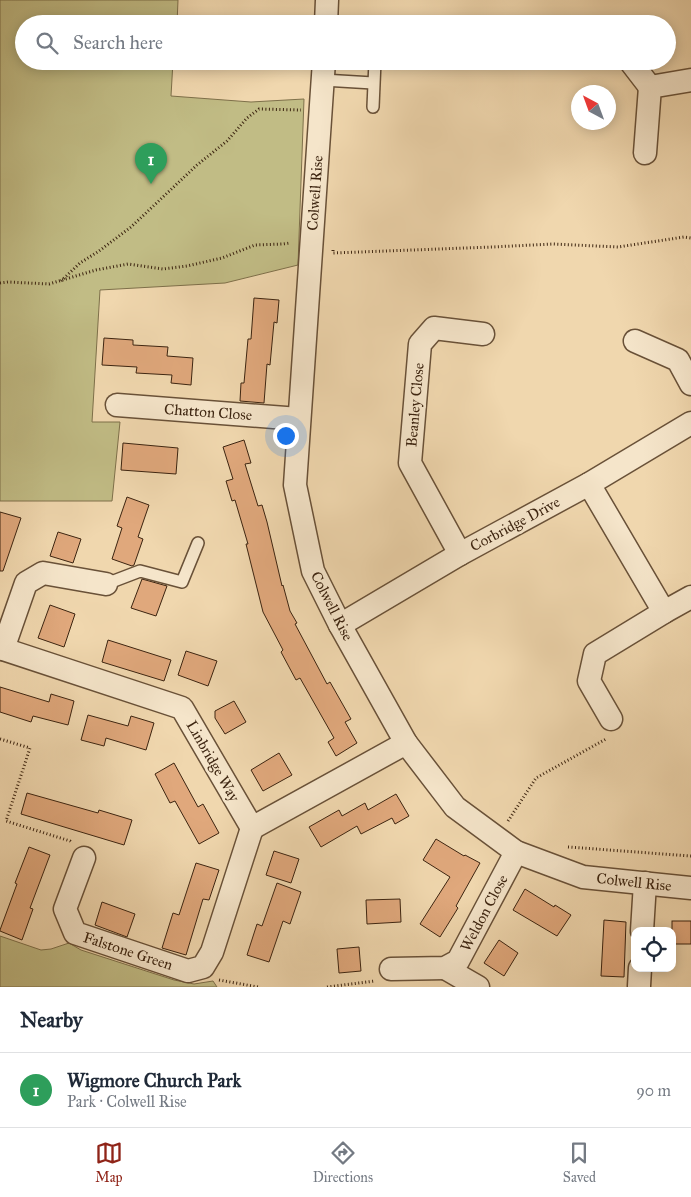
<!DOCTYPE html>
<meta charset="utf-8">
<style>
body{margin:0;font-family:"IM FELL Great Primer",serif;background:#f6f6f7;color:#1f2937}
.controls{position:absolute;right:15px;bottom:15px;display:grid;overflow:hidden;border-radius:10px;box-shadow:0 2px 12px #0003}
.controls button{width:45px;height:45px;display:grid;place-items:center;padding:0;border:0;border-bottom:1px solid #e0e1e3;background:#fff;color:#1f2937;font:25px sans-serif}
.compass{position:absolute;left:571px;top:85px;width:45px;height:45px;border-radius:50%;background:#fff;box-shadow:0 2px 12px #0003;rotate:319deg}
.you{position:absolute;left:285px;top:435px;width:18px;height:18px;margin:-12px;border:4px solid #fff;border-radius:50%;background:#1a73e8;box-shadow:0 0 0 8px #1a73e833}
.badge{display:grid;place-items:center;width:32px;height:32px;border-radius:50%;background:#8f2418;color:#fff;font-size:16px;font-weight:700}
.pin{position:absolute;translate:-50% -41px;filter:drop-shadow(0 1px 2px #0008)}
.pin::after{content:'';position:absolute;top:26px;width:18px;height:15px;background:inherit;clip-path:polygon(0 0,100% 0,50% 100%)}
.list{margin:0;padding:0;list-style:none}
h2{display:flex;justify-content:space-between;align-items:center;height:65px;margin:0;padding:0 20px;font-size:21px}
h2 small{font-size:16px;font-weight:400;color:#747a83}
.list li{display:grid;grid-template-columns:32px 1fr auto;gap:15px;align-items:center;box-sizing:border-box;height:75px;padding:0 20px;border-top:1px solid #e0e1e3}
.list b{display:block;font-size:19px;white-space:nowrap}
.list p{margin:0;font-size:16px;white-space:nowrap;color:#747a83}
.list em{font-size:16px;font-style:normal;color:#747a83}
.icon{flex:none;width:28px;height:28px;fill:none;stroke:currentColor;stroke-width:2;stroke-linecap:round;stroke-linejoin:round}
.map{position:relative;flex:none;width:691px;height:987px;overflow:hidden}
.search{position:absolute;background:#fff;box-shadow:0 2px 12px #0003;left:15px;right:15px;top:15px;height:55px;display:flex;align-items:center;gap:12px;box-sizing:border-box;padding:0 18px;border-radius:28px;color:#747a83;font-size:19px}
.sheet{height:140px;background:#fff}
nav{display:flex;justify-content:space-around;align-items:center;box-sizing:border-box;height:70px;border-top:1px solid #e0e1e3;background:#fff;font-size:14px;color:#747a83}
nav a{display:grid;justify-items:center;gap:2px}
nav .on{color:#8f2418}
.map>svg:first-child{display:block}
.green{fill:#c1bc85;stroke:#7e704a}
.building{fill:#e0a87c;stroke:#3c2410}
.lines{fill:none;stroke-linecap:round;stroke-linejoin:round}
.service-casing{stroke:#695138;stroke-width:14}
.minor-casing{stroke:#695138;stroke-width:25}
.path{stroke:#3c2410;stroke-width:3;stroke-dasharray:1 2.5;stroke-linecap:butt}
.service{stroke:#f5e5ca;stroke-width:11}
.minor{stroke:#f5e5ca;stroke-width:22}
.labels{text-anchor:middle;stroke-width:5;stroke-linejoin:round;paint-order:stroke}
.street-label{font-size:15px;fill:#3c2410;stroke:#f5e5ca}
</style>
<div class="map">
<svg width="691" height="987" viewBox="0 0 691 987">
<rect width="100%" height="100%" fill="#f0d7ae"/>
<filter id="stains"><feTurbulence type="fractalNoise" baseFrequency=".004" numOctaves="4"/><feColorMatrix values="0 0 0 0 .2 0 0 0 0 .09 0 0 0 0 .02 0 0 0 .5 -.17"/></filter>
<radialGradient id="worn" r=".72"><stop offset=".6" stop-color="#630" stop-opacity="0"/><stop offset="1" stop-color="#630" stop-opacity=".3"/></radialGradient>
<!-- green -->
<g class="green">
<polygon points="0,0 178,0 177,24 24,24 24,61 173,61 171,96 251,102 304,99 298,265 225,283 100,290 92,422 120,422 112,501 0,501"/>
<polygon points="0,936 41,950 51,949 69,943 81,950 174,980 194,984 213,981 217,987 0,987"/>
</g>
<!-- building -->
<g class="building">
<polygon points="254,298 279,300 277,323 274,322 270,365 267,364 264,403 240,401 241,383 244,383 248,339 251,339"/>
<polygon points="104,338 133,340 133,345 168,347 167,356 193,358 191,385 171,383 172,375 136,373 137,367 102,365"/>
<polygon points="244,440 251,463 245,464 258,506 262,505 267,522 282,586 283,585 290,611 297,623 295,624 327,684 330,682 351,719 345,722 357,743 336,756 328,742 334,738 300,678 296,680 281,652 283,650 263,612 246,544 248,544 235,500 232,501 226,481 233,479 223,447"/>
<polygon points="123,443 178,448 176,474 121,470"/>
<polygon points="127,497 149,505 138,537 143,539 134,565 132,566 112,559 122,528 117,526"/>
<polygon points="0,512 21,518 3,571 0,571"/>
<polygon points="58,532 81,539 73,563 50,556"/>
<polygon points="142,579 167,586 156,616 131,608"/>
<polygon points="50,605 75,614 64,647 38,638"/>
<polygon points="108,640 171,660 164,681 102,662"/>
<polygon points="186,651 217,661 208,686 178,675"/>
<polygon points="0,687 49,702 51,694 74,701 68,725 33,716 31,722 0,712"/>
<polygon points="234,701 246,722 225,734 215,718 215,711"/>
<polygon points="88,715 128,726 131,716 154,723 146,750 106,738 104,746 81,740"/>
<polygon points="279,753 292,775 263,791 251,770"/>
<polygon points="174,763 198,807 203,804 219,833 199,844 175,801 170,803 155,774"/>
<polygon points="27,793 98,813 99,810 132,820 124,845 21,814"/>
<polygon points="396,794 409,816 395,824 392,818 361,834 357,826 321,847 309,827 339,810 342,816 365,803 368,810"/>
<polygon points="436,839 464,856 465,855 480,863 456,906 458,908 440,937 420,924 450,877 423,860"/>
<polygon points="29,847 50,855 30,908 33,909 22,940 0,931 0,930 17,884 15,883"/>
<polygon points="274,851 299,859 291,883 266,875"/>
<polygon points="196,863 219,870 209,900 203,899 186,955 162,948 173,913 179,915"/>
<polygon points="277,883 301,892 290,924 283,921 269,962 247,955 257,924 262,926"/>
<polygon points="525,889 554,907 555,905 571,915 557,936 513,910"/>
<polygon points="400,899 401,922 367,924 366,900"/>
<polygon points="102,902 135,914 127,937 95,925"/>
<polygon points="604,920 626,922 624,977 601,976"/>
<rect x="672" y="921" width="19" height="23"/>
<polygon points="499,940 518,953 504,976 484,963"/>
<polygon points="359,947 361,971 339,973 337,949"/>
</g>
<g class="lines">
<defs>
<g id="service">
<polyline points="323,80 373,83"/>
<polyline points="373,107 375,61"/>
<polyline points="106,584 140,571 182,582 198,543"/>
</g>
<g id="minor">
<polyline points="326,24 327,0"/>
<polyline points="324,61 295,485 313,571 340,625 406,743 455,807 516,852 583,877 691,888"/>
<polyline points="630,61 650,87"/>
<polyline points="645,153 650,87 691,80"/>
<polyline points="635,341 678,360 691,384"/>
<polyline points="117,405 299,419"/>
<polyline points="589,484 664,612"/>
<polyline points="460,554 410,463 420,344 434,328 483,334"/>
<polyline points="340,625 460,554 589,484 691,423"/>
<polyline points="0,648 182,708 252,828 406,743"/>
<polyline points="3,649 26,583 43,573 106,584"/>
<polyline points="611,719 589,681 595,654 664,612 691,597"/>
<polyline points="84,858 65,909 75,933 188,971 203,967 212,952 252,828"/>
<polyline points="642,931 645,883"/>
<polyline points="445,968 478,987"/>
<polyline points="391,969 445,968 458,961 516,852"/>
<polyline points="639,986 640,968"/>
</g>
</defs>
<!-- service casing -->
<use href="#service" class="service-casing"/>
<!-- minor casing -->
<use href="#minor" class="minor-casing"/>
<!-- path -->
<g class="path">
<polyline points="333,250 333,253 492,247 553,244 618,247 684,237 691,238"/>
<polyline points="61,281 80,263 99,251 131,227 197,165 227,141 247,118 259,109 301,110"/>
<polyline points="0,283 8,282 49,284 96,270 128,264 163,269 187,266 222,258 255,245 283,244 290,243"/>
<polyline points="0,739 30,748 6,821 70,841 72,843"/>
<polyline points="508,821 536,778 606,739"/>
<polyline points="568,847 691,856"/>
<polyline points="219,980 258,987"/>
<polyline points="327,987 375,981"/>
</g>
<!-- service -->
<use href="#service" class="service"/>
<!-- minor -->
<use href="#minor" class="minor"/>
</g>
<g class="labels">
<!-- street labels -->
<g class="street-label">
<text transform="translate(315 193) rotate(-86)" y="5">Colwell Rise</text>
<text transform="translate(415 405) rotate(-85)" y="5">Beanley Close</text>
<text transform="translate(208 412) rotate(4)" y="5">Chatton Close</text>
<text transform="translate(515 524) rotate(-28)" y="5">Corbridge Drive</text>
<text transform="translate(332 606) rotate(63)" y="5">Colwell Rise</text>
<text transform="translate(213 761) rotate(60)" y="5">Linbridge Way</text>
<text transform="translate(634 882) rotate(6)" y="5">Colwell Rise</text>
<text transform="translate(484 913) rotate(-62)" y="5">Weldon Close</text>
<text transform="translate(128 951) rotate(18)" y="5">Falstone Green</text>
</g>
</g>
<rect width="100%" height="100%" filter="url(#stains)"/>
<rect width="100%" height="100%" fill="url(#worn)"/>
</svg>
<div class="controls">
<button><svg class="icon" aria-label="locate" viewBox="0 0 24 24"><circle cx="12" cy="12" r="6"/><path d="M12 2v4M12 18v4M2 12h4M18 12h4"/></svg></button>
</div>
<svg class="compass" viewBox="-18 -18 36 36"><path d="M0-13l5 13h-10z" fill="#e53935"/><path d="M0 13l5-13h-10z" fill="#747a83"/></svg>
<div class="you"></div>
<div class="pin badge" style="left:151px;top:184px;background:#2e9e5b">1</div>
<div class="search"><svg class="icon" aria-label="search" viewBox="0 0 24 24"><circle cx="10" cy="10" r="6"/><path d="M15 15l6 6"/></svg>Search here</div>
</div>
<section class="sheet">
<h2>Nearby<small></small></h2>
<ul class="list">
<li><span class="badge" style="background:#2e9e5b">1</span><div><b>Wigmore Church Park</b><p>Park · Colwell Rise</p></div><em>90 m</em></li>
</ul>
</section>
<nav>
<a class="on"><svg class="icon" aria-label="map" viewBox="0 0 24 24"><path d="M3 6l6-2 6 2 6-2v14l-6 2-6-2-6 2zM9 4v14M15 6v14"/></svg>Map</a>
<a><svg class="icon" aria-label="directions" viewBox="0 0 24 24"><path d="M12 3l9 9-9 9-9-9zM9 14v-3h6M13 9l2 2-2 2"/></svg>Directions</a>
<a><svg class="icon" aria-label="saved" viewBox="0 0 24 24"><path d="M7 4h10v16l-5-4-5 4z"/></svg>Saved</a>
</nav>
